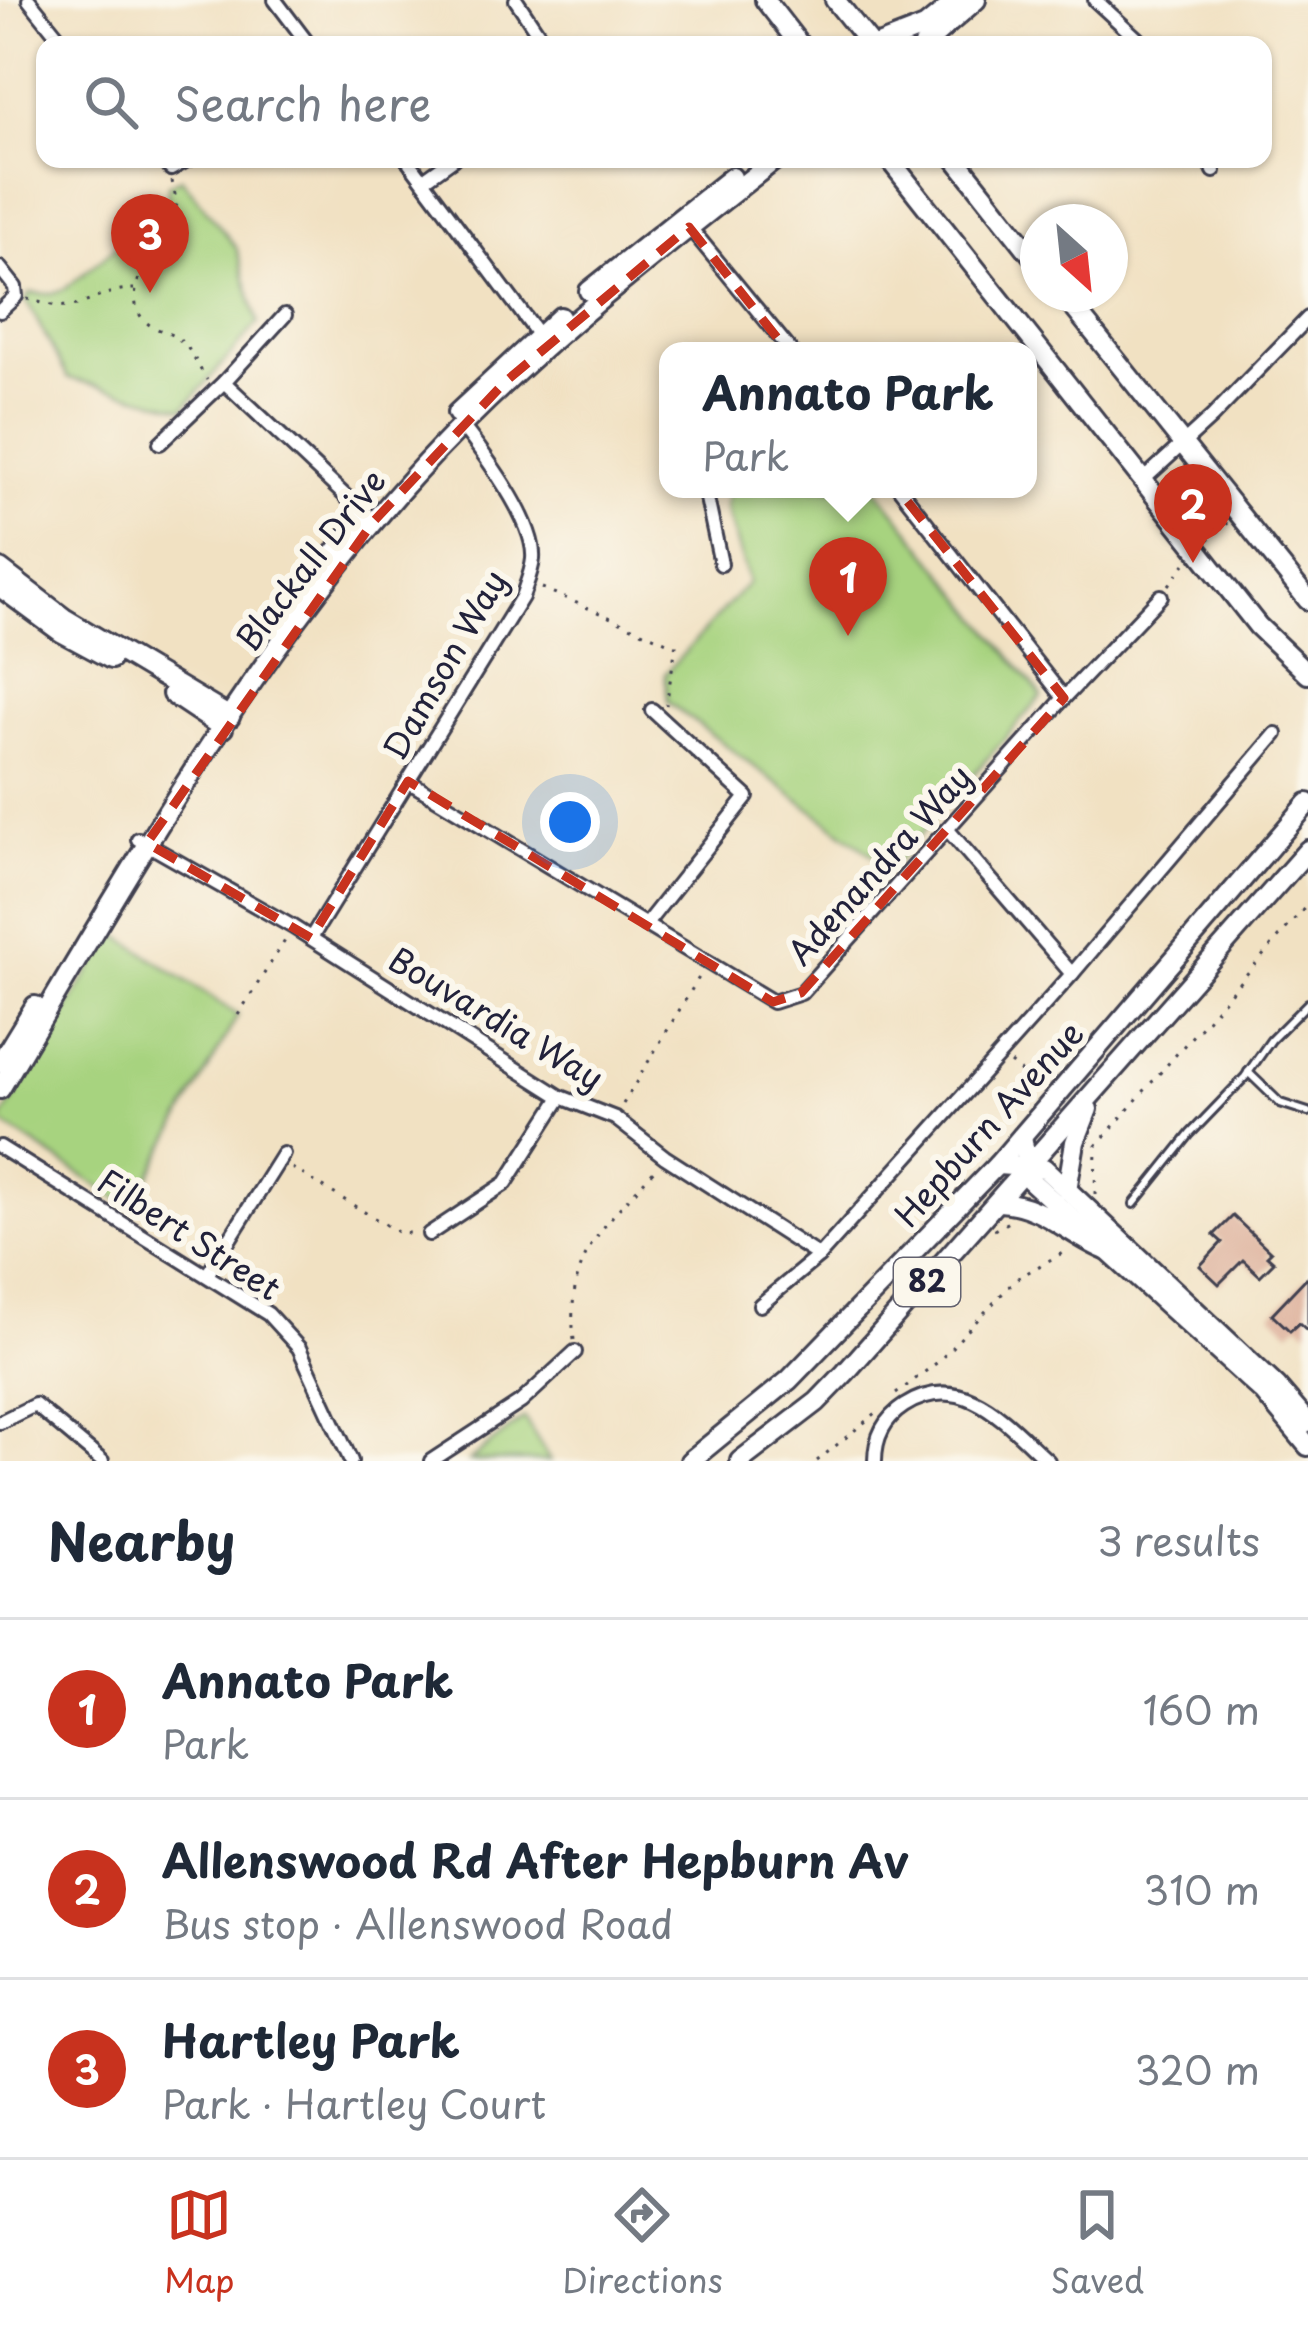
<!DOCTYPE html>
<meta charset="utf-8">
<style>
body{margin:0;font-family:"Playpen Sans",sans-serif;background:#f6f6f7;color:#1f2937}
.compass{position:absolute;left:1020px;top:204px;width:108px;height:108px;border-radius:50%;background:#fff;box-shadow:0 3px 9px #0004;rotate:153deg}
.you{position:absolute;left:570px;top:822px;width:42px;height:42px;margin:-30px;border:9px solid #fff;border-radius:50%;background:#1a73e8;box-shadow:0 0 0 18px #1a73e833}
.badge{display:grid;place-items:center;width:78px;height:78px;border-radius:50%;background:#c8321e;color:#fff;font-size:39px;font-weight:700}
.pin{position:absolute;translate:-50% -99px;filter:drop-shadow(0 3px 6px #0008)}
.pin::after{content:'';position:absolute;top:63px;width:42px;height:36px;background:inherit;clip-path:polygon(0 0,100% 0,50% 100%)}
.popup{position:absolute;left:659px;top:342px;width:378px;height:156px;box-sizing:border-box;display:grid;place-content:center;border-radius:24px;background:#fff;filter:drop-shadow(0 3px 9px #0005);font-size:39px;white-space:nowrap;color:#747a83}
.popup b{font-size:45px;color:#1f2937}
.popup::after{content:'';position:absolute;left:50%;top:100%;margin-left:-24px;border:24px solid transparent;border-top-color:#fff}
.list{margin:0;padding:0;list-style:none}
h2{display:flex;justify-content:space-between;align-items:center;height:156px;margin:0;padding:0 48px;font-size:51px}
h2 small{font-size:39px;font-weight:400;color:#747a83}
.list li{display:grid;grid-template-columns:78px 1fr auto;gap:36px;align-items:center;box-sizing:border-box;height:180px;padding:0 48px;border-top:3px solid #e0e1e3}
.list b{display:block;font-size:45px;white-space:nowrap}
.list p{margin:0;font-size:39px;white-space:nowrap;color:#747a83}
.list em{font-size:39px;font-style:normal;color:#747a83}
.icon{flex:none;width:66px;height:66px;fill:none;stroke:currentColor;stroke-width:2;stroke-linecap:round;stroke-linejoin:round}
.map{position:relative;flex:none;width:1308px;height:1461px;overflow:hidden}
.search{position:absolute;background:#fff;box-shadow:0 3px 9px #0004;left:36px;right:36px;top:36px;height:132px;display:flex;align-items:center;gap:30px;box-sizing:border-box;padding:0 42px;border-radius:24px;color:#747a83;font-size:45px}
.sheet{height:696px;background:#fff}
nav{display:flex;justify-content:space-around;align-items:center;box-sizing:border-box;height:168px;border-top:3px solid #e0e1e3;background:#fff;font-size:33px;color:#747a83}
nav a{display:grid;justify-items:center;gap:6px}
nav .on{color:#c8321e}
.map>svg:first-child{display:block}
.green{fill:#a7d37f;stroke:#647a5d;stroke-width:3}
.building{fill:#dcad97}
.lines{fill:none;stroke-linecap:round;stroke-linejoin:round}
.lane-casing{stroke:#413f4f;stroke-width:12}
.street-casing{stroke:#413f4f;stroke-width:18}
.secondary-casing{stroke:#413f4f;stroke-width:24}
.primary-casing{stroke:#413f4f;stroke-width:24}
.path{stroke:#413f4f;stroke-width:3;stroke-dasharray:3 9;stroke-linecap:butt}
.lane{stroke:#fff;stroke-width:6}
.street{stroke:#fff;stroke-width:12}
.secondary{stroke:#fff;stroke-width:18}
.primary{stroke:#fff;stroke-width:18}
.marked{fill:none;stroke:#c8321e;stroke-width:9;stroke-dasharray:24 15;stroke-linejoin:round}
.labels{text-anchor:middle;stroke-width:12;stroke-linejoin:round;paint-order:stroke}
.shield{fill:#fbf7ec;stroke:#636270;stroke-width:3}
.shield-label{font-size:30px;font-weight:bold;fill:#22223b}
.street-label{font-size:33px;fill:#22223b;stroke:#fbf7ec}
</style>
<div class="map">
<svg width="1308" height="1461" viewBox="0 0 1308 1461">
<rect width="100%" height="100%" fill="#fbf7ec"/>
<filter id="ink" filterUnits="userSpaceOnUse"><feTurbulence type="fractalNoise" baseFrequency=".00833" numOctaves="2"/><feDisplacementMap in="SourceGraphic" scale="24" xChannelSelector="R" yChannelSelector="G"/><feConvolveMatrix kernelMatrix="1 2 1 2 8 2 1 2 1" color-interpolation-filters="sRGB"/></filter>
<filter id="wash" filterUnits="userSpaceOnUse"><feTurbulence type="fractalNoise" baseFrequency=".004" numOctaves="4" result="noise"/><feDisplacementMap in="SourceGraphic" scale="48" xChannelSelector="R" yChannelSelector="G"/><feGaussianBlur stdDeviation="2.7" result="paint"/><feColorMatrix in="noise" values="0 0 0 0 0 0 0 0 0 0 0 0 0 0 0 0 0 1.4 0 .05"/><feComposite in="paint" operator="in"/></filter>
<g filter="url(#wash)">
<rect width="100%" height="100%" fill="#f1e1c2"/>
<!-- green -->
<g class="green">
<polygon points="181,178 236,247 258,323 184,408 68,378 26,300 30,293 49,294 65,289 167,205 168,185"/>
<polygon points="729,489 877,489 1042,696 891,869 668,702 665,674 749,582 725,507"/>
<polygon points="113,932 238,1015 132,1208 0,1122"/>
<polygon points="524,1418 550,1461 469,1461"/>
</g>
<g id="blocks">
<!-- building -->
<g class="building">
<polygon points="1233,1216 1271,1252 1267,1256 1274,1262 1260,1276 1243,1260 1219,1284 1200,1266 1222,1242 1214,1235"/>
<polygon points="1308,1276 1308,1331 1299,1323 1290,1331 1272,1314"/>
</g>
</g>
</g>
<g filter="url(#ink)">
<use href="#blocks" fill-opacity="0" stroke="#413f4f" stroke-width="3"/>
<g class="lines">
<defs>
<g id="lane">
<polyline points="1248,1072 1280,1103 1308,1112"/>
<polyline points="1134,1204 1190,1134 1245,1077 1271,1040 1308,1003"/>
</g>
<g id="street">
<polyline points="29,0 65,45"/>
<polyline points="275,0 309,45"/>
<polyline points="516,0 546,45"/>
<polyline points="1095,0 1144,45"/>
<polyline points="160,159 171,169 189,159"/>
<polyline points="407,159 543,341"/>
<polyline points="1209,159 1214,171"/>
<polyline points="425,179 453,159"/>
<polyline points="686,223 791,351"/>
<polyline points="0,268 15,287 16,296 0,311"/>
<polyline points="224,382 373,522"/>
<polyline points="160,443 224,382 285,315"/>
<polyline points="1143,480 1212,417 1308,318"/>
<polyline points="705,489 721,564"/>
<polyline points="900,489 1064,698"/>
<polyline points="408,781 773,1002 801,993 1064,698 1161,596"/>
<polyline points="948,830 1072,974"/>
<polyline points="138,839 293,927 561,1097 615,1118 665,1157 819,1256 1072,974 1276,734"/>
<polyline points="647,923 747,797 652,710"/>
<path d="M311 938 522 597C526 585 532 571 533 559 536 522 482 451 459 422"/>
<polyline points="0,1147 268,1314 299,1348 351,1461"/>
<polyline points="429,1234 506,1183 561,1097"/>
<polyline points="207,1275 283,1154"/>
<polyline points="760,1305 819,1256"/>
<polyline points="0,1422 35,1405 102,1461"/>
<polyline points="431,1461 521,1402 575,1352"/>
<path d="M875 1461C875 1437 884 1419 904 1406 963 1368 1007 1424 1048 1461"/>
</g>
<g id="secondary">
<polyline points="765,0 800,45"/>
<polyline points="835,0 868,41"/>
<polyline points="881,44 925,27 958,0"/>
<polyline points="924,45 976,0"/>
<polyline points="889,159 1258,626 1308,674"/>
<polyline points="956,159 1038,263"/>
<polyline points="589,291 732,177"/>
<polyline points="1063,294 1308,600"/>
<polyline points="457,413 560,317"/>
<polyline points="0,569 64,618 230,717"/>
<polyline points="0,587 61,632 111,659"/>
<polyline points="278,630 354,527"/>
<polyline points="172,694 223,728"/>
<polyline points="0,1063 35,1006"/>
<path d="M0 1089C124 882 250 657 413 477 521 357 649 259 776 159"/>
<polyline points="1022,1136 1030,1180 1264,1393 1308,1446"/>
<polyline points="997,1165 1044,1168 1277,1387 1308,1423"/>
</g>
<g id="primary">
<polyline points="1067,1190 1075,1142 1088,1109"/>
<path d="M999 1202C1044 1204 1069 1236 1108 1251"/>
<polyline points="690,1461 789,1380 997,1165 1308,803"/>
<polyline points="740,1461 817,1402 845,1373 1308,850"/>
</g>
</defs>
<!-- lane casing -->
<use href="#lane" class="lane-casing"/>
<!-- street casing -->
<use href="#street" class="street-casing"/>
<!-- secondary casing -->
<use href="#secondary" class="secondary-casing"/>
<!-- primary casing -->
<use href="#primary" class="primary-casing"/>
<!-- path -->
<g class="path">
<path d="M172 181 177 204C166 234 112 294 147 323 157 331 171 332 181 341 193 351 198 367 207 380"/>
<path d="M27 299C43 303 61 309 77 305 98 299 110 289 134 289"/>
<polyline points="1208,540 1228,523"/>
<polyline points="1169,585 1185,564"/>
<polyline points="542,588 676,646 666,705"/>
<polyline points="238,1015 286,939"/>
<polyline points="1010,1063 1040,1088"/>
<polyline points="623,1104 701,974"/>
<polyline points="292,1168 399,1233 414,1233"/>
<polyline points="1095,1194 1096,1146 1308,904"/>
<polyline points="994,1230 1012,1220"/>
<path d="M574 1340C565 1254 604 1227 656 1168"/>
<polyline points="896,1394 939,1361 1016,1279 1066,1251"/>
<polyline points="817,1461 876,1413"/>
</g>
<!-- lane -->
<use href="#lane" class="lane"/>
<!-- street -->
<use href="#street" class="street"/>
<!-- secondary -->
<use href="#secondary" class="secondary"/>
<!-- primary -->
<use href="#primary" class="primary"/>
</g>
</g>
<!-- marked area -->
<path class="marked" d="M689 227 1064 698 801 993 773 1002 408 781 311 938 147 843 373 522 505 382Z"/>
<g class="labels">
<!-- shield labels -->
<rect class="shield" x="894" y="1258" width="66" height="48" rx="9"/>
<g class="shield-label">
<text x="927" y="1292">82</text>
</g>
<!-- street labels -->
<g class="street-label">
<text transform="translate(311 560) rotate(-52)" y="12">Blackall Drive</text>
<text transform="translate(445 665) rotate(-60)" y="12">Damson Way</text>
<text transform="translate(880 865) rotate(-48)" y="12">Adenandra Way</text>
<text transform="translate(496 1019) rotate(31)" y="12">Bouvardia Way</text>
<text transform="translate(989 1124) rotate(-48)" y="12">Hepburn Avenue</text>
<text transform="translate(189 1235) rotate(33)" y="12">Filbert Street</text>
</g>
</g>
</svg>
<svg class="compass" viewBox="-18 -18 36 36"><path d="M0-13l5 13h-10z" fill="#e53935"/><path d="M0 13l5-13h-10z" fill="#747a83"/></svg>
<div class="you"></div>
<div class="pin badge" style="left:848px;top:636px">1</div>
<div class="popup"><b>Annato Park</b>Park</div>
<div class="pin badge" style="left:1193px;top:563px">2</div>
<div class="pin badge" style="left:150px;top:293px">3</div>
<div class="search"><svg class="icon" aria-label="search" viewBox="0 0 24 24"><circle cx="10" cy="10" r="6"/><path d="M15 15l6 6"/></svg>Search here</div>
</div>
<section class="sheet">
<h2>Nearby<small>3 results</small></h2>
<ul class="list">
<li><span class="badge">1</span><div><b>Annato Park</b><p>Park</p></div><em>160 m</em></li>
<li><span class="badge">2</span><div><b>Allenswood Rd After Hepburn Av</b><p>Bus stop · Allenswood Road</p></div><em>310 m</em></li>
<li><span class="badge">3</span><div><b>Hartley Park</b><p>Park · Hartley Court</p></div><em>320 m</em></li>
</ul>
</section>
<nav>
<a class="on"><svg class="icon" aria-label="map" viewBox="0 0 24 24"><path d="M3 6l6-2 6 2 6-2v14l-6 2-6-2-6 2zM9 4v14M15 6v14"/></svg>Map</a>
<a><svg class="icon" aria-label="directions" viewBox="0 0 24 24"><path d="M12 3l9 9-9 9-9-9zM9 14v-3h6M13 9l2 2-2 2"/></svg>Directions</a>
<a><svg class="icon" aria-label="saved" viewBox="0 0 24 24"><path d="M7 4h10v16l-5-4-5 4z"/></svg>Saved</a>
</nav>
